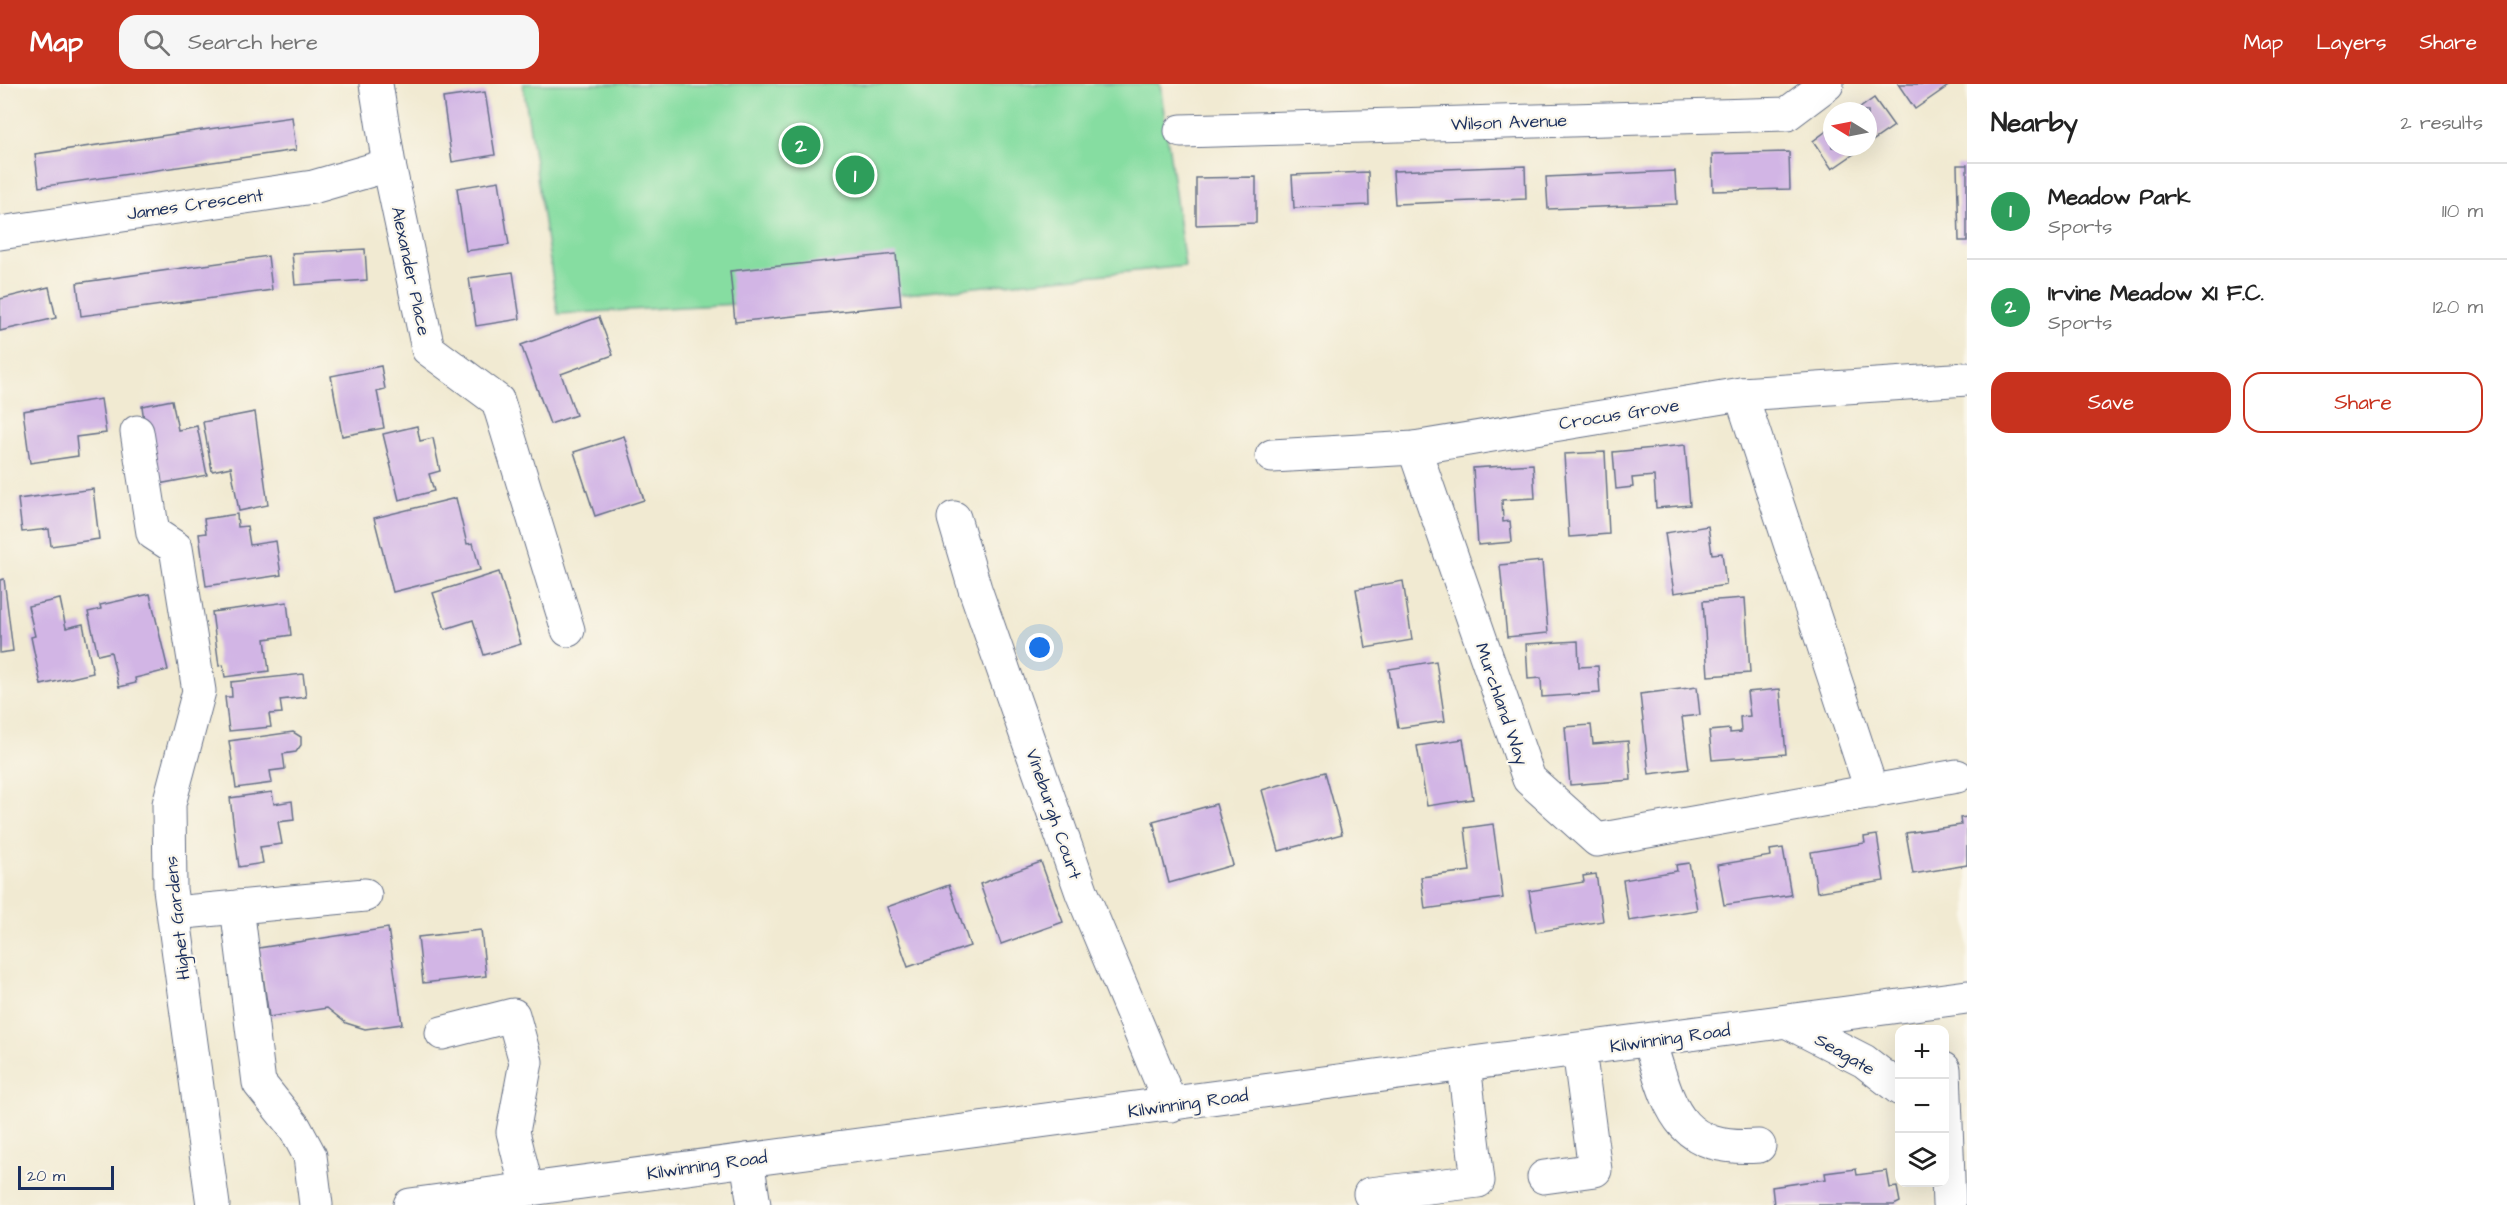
<!DOCTYPE html>
<meta charset="utf-8">
<style>
body{margin:0;font-family:"Architects Daughter",sans-serif;background:#f6f6f6;color:#222}
.controls{position:absolute;right:18px;bottom:18px;display:grid;overflow:hidden;border-radius:12px;box-shadow:0 6px 24px #0002}
.controls button{width:54px;height:54px;display:grid;place-items:center;padding:0;border:0;border-bottom:2px solid #e0e0e0;background:#fff;color:#222;font:30px sans-serif}
.compass{position:absolute;left:1823px;top:18px;width:54px;height:54px;border-radius:50%;background:#fff;box-shadow:0 6px 24px #0002;rotate:280deg}
.scale{position:absolute;left:18px;bottom:15px;width:96px;box-sizing:border-box;padding-left:6px;border:3px solid #1b2f5e;border-top:0;font-size:16px;line-height:21px;white-space:nowrap;color:#1b2f5e;-webkit-text-stroke:4px #fbf7ec;paint-order:stroke}
.you{position:absolute;left:1040px;top:564px;width:21px;height:21px;margin:-15px;border:4px solid #fff;border-radius:50%;background:#1a73e8;box-shadow:0 0 0 9px #1a73e833}
.badge{display:grid;place-items:center;width:39px;height:39px;border-radius:50%;background:#c8321e;color:#fff;font-size:20px;font-weight:700}
.pin{position:absolute;translate:-50% -50%;border:3px solid #fff;box-shadow:0 2px 6px #0006}
.list{margin:0;padding:0;list-style:none}
h2{display:flex;justify-content:space-between;align-items:center;height:78px;margin:0;padding:0 24px;font-size:26px}
h2 small{font-size:20px;font-weight:400;color:#767676}
.list li{display:grid;grid-template-columns:39px 1fr auto;gap:18px;align-items:center;box-sizing:border-box;height:96px;padding:0 24px;border-top:2px solid #e0e0e0}
.list b{display:block;font-size:22px;white-space:nowrap}
.list p{margin:0;font-size:20px;white-space:nowrap;color:#767676}
.list em{font-size:20px;font-style:normal;color:#767676}
.actions{display:flex;gap:12px;padding:18px 24px}
.actions a{flex:1;padding:14px 0;border:2px solid #c8321e;border-radius:18px;text-align:center;font-size:21px;color:#c8321e}
.actions .main{background:#c8321e;color:#fff}
.icon{flex:none;width:33px;height:33px;fill:none;stroke:currentColor;stroke-width:2;stroke-linecap:round;stroke-linejoin:round}
.map{position:relative;flex:none;width:1967px;height:1121px;overflow:hidden}
header{display:flex;align-items:center;gap:36px;box-sizing:border-box;height:84px;padding:0 30px;background:#c8321e;color:#fff}
header strong{font-size:28px}
nav{display:flex;gap:33px;margin-inline-start:auto;font-size:21px}
.search{width:420px;height:54px;background:#f6f6f6;display:flex;align-items:center;gap:15px;box-sizing:border-box;padding:0 21px;border-radius:18px;color:#767676;font-size:22px}
main{display:flex}
aside{flex:1;background:#fff}
.map>svg:first-child{display:block}
.green{fill:#86dda1;stroke:#508680;stroke-width:1.5}
.building{fill:#d2b5e5}
.lines{fill:none;stroke-linecap:round;stroke-linejoin:round}
.minor-casing{stroke:#667087;stroke-width:35}
.major-casing{stroke:#667087;stroke-width:35}
.minor{stroke:#fff;stroke-width:33}
.major{stroke:#fff;stroke-width:33}
.labels{text-anchor:middle;stroke-width:4.5;stroke-linejoin:round;paint-order:stroke}
.street-label{font-size:18px;fill:#1b2f5e;stroke:#fbf7ec}
</style>
<header>
<strong>Map</strong>
<div class="search"><svg class="icon" aria-label="search" viewBox="0 0 24 24"><circle cx="10" cy="10" r="6"/><path d="M15 15l6 6"/></svg>Search here</div>
<nav><a>Map</a><a>Layers</a><a>Share</a></nav>
</header>
<main>
<div class="map">
<svg width="1967" height="1121" viewBox="0 0 1967 1121">
<rect width="100%" height="100%" fill="#fbf7ec"/>
<filter id="ink" filterUnits="userSpaceOnUse"><feTurbulence type="fractalNoise" baseFrequency=".0167" numOctaves="2"/><feDisplacementMap in="SourceGraphic" scale="12" xChannelSelector="R" yChannelSelector="G"/><feConvolveMatrix kernelMatrix="1 2 1 2 8 2 1 2 1" color-interpolation-filters="sRGB"/></filter>
<filter id="wash" filterUnits="userSpaceOnUse"><feTurbulence type="fractalNoise" baseFrequency=".008" numOctaves="4" result="noise"/><feDisplacementMap in="SourceGraphic" scale="24" xChannelSelector="R" yChannelSelector="G"/><feGaussianBlur stdDeviation="1.35" result="paint"/><feColorMatrix in="noise" values="0 0 0 0 0 0 0 0 0 0 0 0 0 0 0 0 0 1.4 0 .05"/><feComposite in="paint" operator="in"/></filter>
<g filter="url(#wash)">
<rect width="100%" height="100%" fill="#f1ead2"/>
<!-- green -->
<polygon class="green" points="523,0 1160,0 1185,182 896,211 558,230"/>
<g id="blocks">
<!-- building -->
<g class="building">
<polygon points="1898,0 1951,0 1915,25"/>
<polygon points="485,8 495,71 452,78 443,14"/>
<polygon points="1874,14 1894,42 1868,60 1868,27 1856,27"/>
<polygon points="292,33 296,66 39,103 35,70"/>
<polygon points="1832,43 1832,63 1864,63 1832,85 1813,57"/>
<polygon points="1789,68 1790,105 1713,107 1712,70"/>
<polygon points="1957,81 1967,81 1967,157 1959,157"/>
<polygon points="1525,82 1526,115 1395,120 1393,87"/>
<polygon points="1675,87 1677,120 1548,125 1546,93"/>
<polygon points="1368,88 1369,121 1294,124 1292,91"/>
<polygon points="1256,93 1256,139 1196,141 1196,94"/>
<polygon points="499,97 509,161 466,167 457,104"/>
<polygon points="365,165 367,196 295,201 292,169"/>
<polygon points="896,170 901,221 735,238 730,187"/>
<polygon points="268,172 272,206 81,232 77,199"/>
<polygon points="513,188 520,235 476,242 469,194"/>
<polygon points="49,203 56,234 0,247 0,215"/>
<polygon points="599,233 613,271 561,290 576,331 550,340 521,261"/>
<polygon points="381,282 385,305 377,307 384,344 342,352 331,292"/>
<polygon points="101,315 106,349 76,353 78,372 30,379 23,327"/>
<polygon points="172,316 178,346 197,342 207,391 153,401 142,322"/>
<polygon points="255,328 268,421 239,427 231,383 212,387 203,338"/>
<polygon points="417,342 420,357 433,354 440,387 429,390 434,407 399,416 383,350"/>
<polygon points="624,352 644,416 595,432 574,368"/>
<polygon points="1685,361 1690,421 1656,424 1654,392 1632,394 1633,403 1616,405 1613,368"/>
<polygon points="1605,368 1609,450 1569,453 1564,370"/>
<polygon points="1533,380 1535,414 1502,416 1503,438 1510,437 1512,458 1478,461 1473,384"/>
<polygon points="93,405 99,455 51,462 49,445 22,448 18,415"/>
<polygon points="456,414 467,460 473,459 480,486 393,508 374,434"/>
<polygon points="237,430 238,443 247,442 250,461 276,457 281,491 206,502 199,450 206,449 204,435"/>
<polygon points="1708,442 1712,470 1722,469 1726,501 1674,509 1665,449"/>
<polygon points="1542,477 1548,549 1507,553 1500,481"/>
<polygon points="499,488 521,560 484,571 473,536 445,545 433,509"/>
<polygon points="4,495 13,567 0,569 0,496"/>
<polygon points="1403,497 1412,556 1366,564 1356,505"/>
<polygon points="150,510 168,586 135,594 136,599 119,603 111,568 98,571 88,528 101,525 100,521"/>
<polygon points="1745,514 1750,589 1708,592 1703,517"/>
<polygon points="60,515 66,544 83,540 93,589 41,601 31,553 35,552 28,522"/>
<polygon points="287,518 291,551 265,555 269,587 225,593 223,581 219,582 212,528"/>
<polygon points="1578,557 1579,583 1598,582 1600,609 1542,613 1541,594 1528,595 1526,560"/>
<polygon points="1436,577 1445,637 1398,644 1389,585"/>
<polygon points="303,590 306,613 280,616 282,629 269,630 271,643 229,647 225,613 232,613 231,598"/>
<polygon points="1697,603 1700,631 1682,633 1689,685 1649,690 1640,610"/>
<polygon points="1780,605 1786,670 1712,676 1709,647 1730,645 1730,649 1741,648 1740,633 1750,632 1747,608"/>
<polygon points="1591,641 1593,660 1628,657 1631,696 1570,701 1565,643"/>
<polygon points="293,648 301,653 301,661 296,668 283,670 285,685 270,687 272,699 236,704 229,657"/>
<polygon points="1463,655 1473,715 1427,722 1417,662"/>
<polygon points="1325,688 1342,750 1279,767 1262,706"/>
<polygon points="272,708 274,720 292,717 294,736 278,738 282,760 260,763 263,779 239,783 230,714"/>
<polygon points="1216,720 1233,781 1169,799 1153,737"/>
<polygon points="1967,733 1967,781 1913,790 1906,749 1961,741 1960,734"/>
<polygon points="1493,740 1503,814 1425,825 1421,793 1470,787 1465,744"/>
<polygon points="1877,751 1884,797 1817,808 1811,768 1865,759 1864,753"/>
<polygon points="1783,764 1791,811 1724,821 1717,781 1771,772 1770,766"/>
<polygon points="1041,778 1063,838 1001,860 980,800"/>
<polygon points="1689,779 1697,826 1629,837 1623,796 1677,787 1676,781"/>
<polygon points="1596,790 1603,837 1536,848 1529,807 1584,798 1583,792"/>
<polygon points="949,801 970,862 908,883 887,823"/>
<polygon points="388,844 402,940 365,945 346,939 327,924 269,933 259,864"/>
<polygon points="481,846 486,892 423,899 418,853"/>
<polygon points="1856,1085 1857,1091 1887,1087 1890,1104 1897,1103 1900,1118 1894,1121 1774,1121 1772,1103 1826,1095 1825,1089"/>
</g>
</g>
</g>
<g filter="url(#ink)">
<use href="#blocks" fill-opacity="0" stroke="#667087" stroke-width="1.5"/>
<g class="lines">
<defs>
<g id="minor">
<polyline points="376,0 389,81 428,265 498,317 568,546"/>
<polyline points="1181,47 1787,30 1827,0"/>
<polyline points="0,149 313,103 389,81"/>
<polyline points="1741,310 1872,708"/>
<polyline points="137,348 153,449 176,464 199,607 169,720 170,805 213,1121"/>
<polyline points="1414,364 1529,695 1597,756 1957,692"/>
<polyline points="1272,372 1414,364 1741,310 1967,295"/>
<polyline points="954,434 975,505 1082,809 1171,1021"/>
<polyline points="237,823 259,999 295,1044 310,1072 316,1121"/>
<polyline points="174,829 365,811"/>
<polyline points="442,949 513,931 526,978 513,1048 527,1105"/>
<path d="M1649 957C1670 1023 1676 1068 1759 1062"/>
<polyline points="747,1076 754,1121"/>
<polyline points="1544,1093 1595,1086 1579,966"/>
<polyline points="1370,1110 1478,1097 1464,981"/>
</g>
<g id="major">
<polyline points="1788,938 1864,977 1900,1005"/>
<polyline points="1944,985 1949,1121"/>
<polyline points="410,1121 1967,913"/>
</g>
</defs>
<!-- minor casing -->
<use href="#minor" class="minor-casing"/>
<!-- major casing -->
<use href="#major" class="major-casing"/>
<!-- minor -->
<use href="#minor" class="minor"/>
<!-- major -->
<use href="#major" class="major"/>
</g>
</g>
<g class="labels">
<!-- street labels -->
<g class="street-label">
<text transform="translate(1509 38) rotate(-2)" y="6">Wilson Avenue</text>
<text transform="translate(195 120) rotate(-8)" y="6">James Crescent</text>
<text transform="translate(411 187) rotate(78)" y="6">Alexander Place</text>
<text transform="translate(1619 330) rotate(-9)" y="6">Crocus Grove</text>
<text transform="translate(1502 620) rotate(71)" y="6">Murchland Way</text>
<text transform="translate(1054 730) rotate(71)" y="6">Vineburgh Court</text>
<text transform="translate(177 834) rotate(-96)" y="6">Highet Gardens</text>
<text transform="translate(1670 954) rotate(-8)" y="6">Kilwinning Road</text>
<text transform="translate(1845 970) rotate(30)" y="6">Seagate</text>
<text transform="translate(1188 1019) rotate(-8)" y="6">Kilwinning Road</text>
<text transform="translate(707 1081) rotate(-8)" y="6">Kilwinning Road</text>
</g>
</g>
</svg>
<div class="controls">
<button>+</button>
<button>−</button>
<button><svg class="icon" aria-label="layers" viewBox="0 0 24 24"><path d="M12 4l9 5-9 5-9-5zM3 14l9 5 9-5"/></svg></button>
</div>
<svg class="compass" viewBox="-18 -18 36 36"><path d="M0-13l5 13h-10z" fill="#e53935"/><path d="M0 13l5-13h-10z" fill="#767676"/></svg>
<div class="scale">20 m</div>
<div class="you"></div>
<div class="pin badge" style="left:855px;top:91px;background:#2e9e5b">1</div>
<div class="pin badge" style="left:801px;top:61px;background:#2e9e5b">2</div>
</div>
<aside>
<h2>Nearby<small>2 results</small></h2>
<ul class="list">
<li><span class="badge" style="background:#2e9e5b">1</span><div><b>Meadow Park</b><p>Sports</p></div><em>110 m</em></li>
<li><span class="badge" style="background:#2e9e5b">2</span><div><b>Irvine Meadow XI F.C.</b><p>Sports</p></div><em>120 m</em></li>
</ul>
<div class="actions"><a class="main">Save</a><a>Share</a></div>
</aside>
</main>
